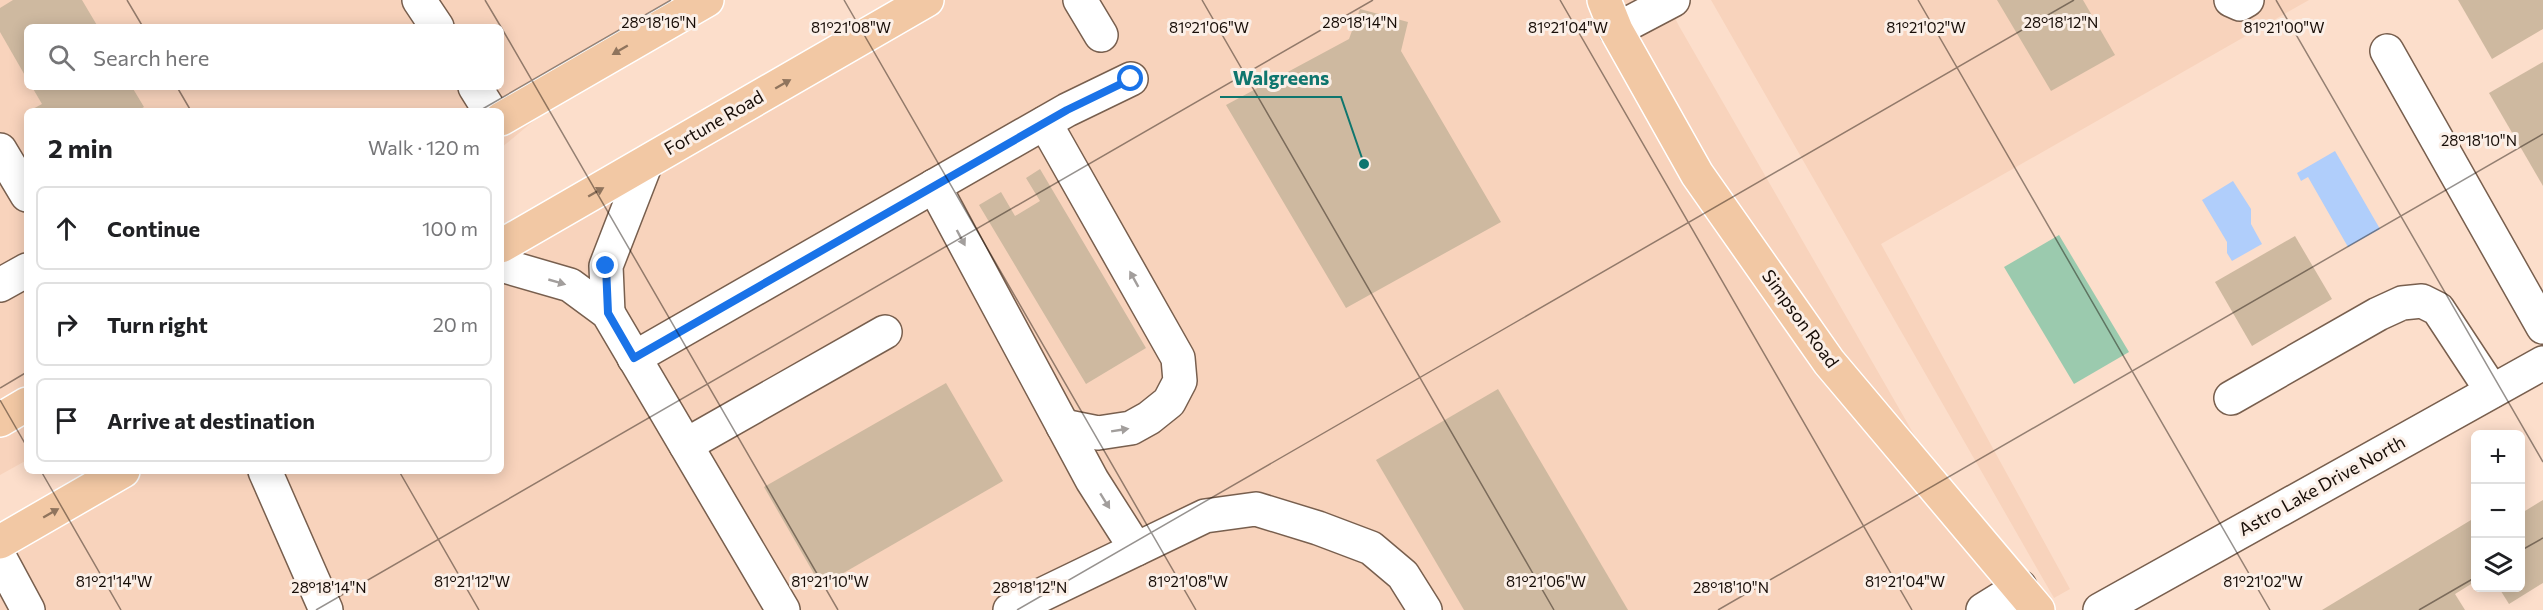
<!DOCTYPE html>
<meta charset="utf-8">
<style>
body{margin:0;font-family:Commissioner,sans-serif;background:#f6f6f6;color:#202124}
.controls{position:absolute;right:18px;bottom:18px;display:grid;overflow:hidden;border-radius:9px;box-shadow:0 3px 15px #0003}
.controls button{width:54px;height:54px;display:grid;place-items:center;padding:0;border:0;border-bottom:2px solid #e0e0e0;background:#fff;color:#202124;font:30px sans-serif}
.stop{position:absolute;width:18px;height:18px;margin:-14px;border:4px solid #1a73e8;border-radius:50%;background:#fff}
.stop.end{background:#1a73e8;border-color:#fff;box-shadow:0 2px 6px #0008}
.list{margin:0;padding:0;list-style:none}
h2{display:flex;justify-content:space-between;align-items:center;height:78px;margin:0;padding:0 24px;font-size:26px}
h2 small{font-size:20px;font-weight:400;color:#757577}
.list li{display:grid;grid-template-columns:39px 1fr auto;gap:18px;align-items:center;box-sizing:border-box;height:84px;margin:0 12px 12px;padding:0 12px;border:2px solid #e0e0e0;border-radius:9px}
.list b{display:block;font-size:22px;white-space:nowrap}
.list em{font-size:20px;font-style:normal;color:#757577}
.icon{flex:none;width:33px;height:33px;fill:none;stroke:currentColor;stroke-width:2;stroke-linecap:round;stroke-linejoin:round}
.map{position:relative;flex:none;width:2543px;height:610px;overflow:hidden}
.search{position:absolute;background:#fff;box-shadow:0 3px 15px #0003;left:24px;top:24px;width:480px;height:66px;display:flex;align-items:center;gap:15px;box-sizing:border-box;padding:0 21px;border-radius:9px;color:#757577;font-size:22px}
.panel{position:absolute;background:#fff;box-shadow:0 3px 15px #0003;left:24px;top:108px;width:480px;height:366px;border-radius:9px}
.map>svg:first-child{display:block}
.built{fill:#f8d3bc;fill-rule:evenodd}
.green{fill:#9bcaae}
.water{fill:#b0cefb}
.building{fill:#ceb9a0}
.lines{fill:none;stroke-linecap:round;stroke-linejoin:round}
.minor-casing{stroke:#785f4e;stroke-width:36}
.major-casing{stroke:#fff;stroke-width:36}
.minor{stroke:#fff;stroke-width:33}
.major{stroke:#f2c8a4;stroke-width:33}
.oneway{fill:#8f745d}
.oneway2{fill:#a29e9c}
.route{stroke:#1a73e8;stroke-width:8}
.ticks{fill:none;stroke:#170d07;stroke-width:1.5;stroke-opacity:0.45}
.labels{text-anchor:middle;stroke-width:6;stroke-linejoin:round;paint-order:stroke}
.street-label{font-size:18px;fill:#170d07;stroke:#fbefe7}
.ticks-label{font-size:15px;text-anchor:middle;fill:#170d07;stroke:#fbefe7;stroke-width:6;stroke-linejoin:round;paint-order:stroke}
.leader{fill:none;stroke:#0f766e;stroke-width:2}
.callout-dot{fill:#0f766e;stroke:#fbefe7;stroke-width:2}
.callout-label{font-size:20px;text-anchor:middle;font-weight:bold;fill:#0f766e;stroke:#fbefe7;stroke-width:6;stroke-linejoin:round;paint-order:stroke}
</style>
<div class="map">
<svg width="2543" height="610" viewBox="0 0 2543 610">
<rect width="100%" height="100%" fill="#fcdecb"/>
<!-- built -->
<g class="built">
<path d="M0 0H719L586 77 501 148V111H27V460L0 475ZM27 27H501V87H27Z"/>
<polygon points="912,0 1666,0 1679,26 2015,610 0,610 0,526 96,471 501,471 501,237"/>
<polygon points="1711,0 2309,0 1881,244 2070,589 2054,598"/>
</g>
<!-- green -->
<polygon class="green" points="2059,235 2129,352 2074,384 2004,267"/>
<!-- water -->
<g class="water">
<polygon points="2335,151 2380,229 2348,247 2308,177 2301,181 2297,173"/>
<polygon points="2233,181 2251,209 2251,224 2262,244 2232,261 2227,253 2227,242 2202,200"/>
</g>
<!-- building -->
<g class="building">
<polygon points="13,0 82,0 98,27 27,27 27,79 0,32 0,8"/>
<polygon points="1997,0 2083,0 2115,55 2051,91"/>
<polygon points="2458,0 2543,0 2543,29 2492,59"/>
<polygon points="1360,9 1408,22 1401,51 1501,222 1346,308 1226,105 1349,39"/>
<polygon points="2543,62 2543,186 2489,93"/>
<polygon points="32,87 132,87 144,107 137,111 29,111 42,104"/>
<polygon points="1040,169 1146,348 1086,384 979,205 1001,192 1015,216 1040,201 1026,178"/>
<polygon points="2295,236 2332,299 2252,346 2215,282"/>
<polygon points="946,383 1003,481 821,586 764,487"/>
<polygon points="1498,389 1628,610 1464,610 1376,460"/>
<polygon points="2543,500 2543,583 2509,604 2499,588 2520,588 2520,514"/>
<polygon points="2476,517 2476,581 2455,594 2465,610 2322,610"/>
</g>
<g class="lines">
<defs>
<g id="minor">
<polyline points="419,0 437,27"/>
<polyline points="1080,0 1101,35"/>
<polyline points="2231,0 2240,4 2247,0"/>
<polyline points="1616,30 1673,0"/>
<polyline points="2387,51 2543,327"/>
<polyline points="475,87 490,111"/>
<polyline points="1045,123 1178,358 1180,381 1169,402 1149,418 1131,428 1098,433 1063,426"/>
<polyline points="0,150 27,195"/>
<polyline points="934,186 1092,480 1136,549"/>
<polyline points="501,265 570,285 608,313 783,610"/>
<polyline points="0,285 27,270"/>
<polyline points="608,313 606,266 646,163"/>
<polyline points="634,358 1067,110 1131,79"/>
<polyline points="2231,398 2378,314 2402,303 2422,301 2438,309 2492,391"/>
<polyline points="686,445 885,332"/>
<polyline points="265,471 326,610"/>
<polyline points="0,558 28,610"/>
<polyline points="1010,610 1205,516 1256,509 1318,528 1371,548 1403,575 1425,610"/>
<polyline points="1983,610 2020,587"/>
<polyline points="2100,610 2543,363"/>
</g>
<g id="major">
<polyline points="1604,0 1616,30 1697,174 1829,362 2038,610"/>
<polyline points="501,119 707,0"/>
<polyline points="501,246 927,0"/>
<polyline points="0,420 27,404"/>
<polyline points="0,542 123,471"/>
</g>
</defs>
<!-- minor casing -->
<use href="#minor" class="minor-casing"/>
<!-- major casing -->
<use href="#major" class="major-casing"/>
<!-- minor -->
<use href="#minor" class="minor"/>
<!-- major -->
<use href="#major" class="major"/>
</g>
<!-- one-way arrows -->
<defs><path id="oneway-solid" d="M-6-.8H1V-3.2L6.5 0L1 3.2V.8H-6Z" transform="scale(1.5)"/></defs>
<g class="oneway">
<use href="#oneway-solid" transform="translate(620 50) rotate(150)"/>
<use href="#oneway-solid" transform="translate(783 84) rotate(-30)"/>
<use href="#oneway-solid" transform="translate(596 192) rotate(-30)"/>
<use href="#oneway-solid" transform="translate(51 513) rotate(-30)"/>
</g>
<g class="oneway2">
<use href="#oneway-solid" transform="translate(961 238) rotate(62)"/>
<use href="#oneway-solid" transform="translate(1134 279) rotate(-119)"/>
<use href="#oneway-solid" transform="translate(557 282) rotate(16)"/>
<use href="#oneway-solid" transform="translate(1120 430) rotate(-9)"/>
<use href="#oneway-solid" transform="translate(1105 501) rotate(58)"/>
</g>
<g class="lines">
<!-- route -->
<polyline class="route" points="606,266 608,313 634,358 1067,110 1131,79"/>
</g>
<!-- ticks -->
<path class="ticks" d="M127 0 143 27M485 0 501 27M844 0 1196 610M1202 0 1554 610M1560 0 1912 610M1918 0 2270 610M2276 0 2543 462M501 27 838 610M177 87 191 111M479 111 671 0M0 388 27 372M0 400 27 447M41 471 121 610M399 471 479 610M2520 551 2543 538M316 610 1373 0M1017 610 2074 0M1718 610 2543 134M2419 610 2476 577"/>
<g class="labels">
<!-- street labels -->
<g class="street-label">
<text transform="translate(714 123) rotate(-30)" y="6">Fortune Road</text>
<text transform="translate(1800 319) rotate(54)" y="6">Simpson Road</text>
<text transform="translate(2322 486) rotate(-29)" y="6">Astro Lake Drive North</text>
</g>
</g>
<g class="ticks-label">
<text x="659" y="28">28°18'16"N</text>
<text x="1360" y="28">28°18'14"N</text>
<text x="2061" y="28">28°18'12"N</text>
<text x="1209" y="33">81°21'06"W</text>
<text x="1926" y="33">81°21'02"W</text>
<text x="2284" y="33">81°21'00"W</text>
<text x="851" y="33">81°21'08"W</text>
<text x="1568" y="33">81°21'04"W</text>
<text x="2479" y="146">28°18'10"N</text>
<text x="114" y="587">81°21'14"W</text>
<text x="472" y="587">81°21'12"W</text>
<text x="830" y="587">81°21'10"W</text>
<text x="1188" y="587">81°21'08"W</text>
<text x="1546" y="587">81°21'06"W</text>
<text x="1905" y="587">81°21'04"W</text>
<text x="2263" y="587">81°21'02"W</text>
<text x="329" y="593">28°18'14"N</text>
<text x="1030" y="593">28°18'12"N</text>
<text x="1731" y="593">28°18'10"N</text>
</g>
<!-- callouts -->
<path class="leader" d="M1364 164L1341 97H1220"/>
<circle class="callout-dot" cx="1364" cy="164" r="6"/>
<g class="callout-label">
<text x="1281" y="85">Walgreens</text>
</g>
</svg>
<div class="controls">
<button>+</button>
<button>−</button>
<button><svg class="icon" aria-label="layers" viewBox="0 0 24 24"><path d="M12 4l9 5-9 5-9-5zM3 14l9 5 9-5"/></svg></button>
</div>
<div class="stop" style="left:1131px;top:79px"></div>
<div class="stop end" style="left:606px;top:266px"></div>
<div class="search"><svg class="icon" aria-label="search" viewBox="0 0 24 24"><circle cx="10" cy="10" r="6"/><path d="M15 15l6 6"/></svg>Search here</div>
<section class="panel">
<h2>2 min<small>Walk · 120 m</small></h2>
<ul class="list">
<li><svg class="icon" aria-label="ahead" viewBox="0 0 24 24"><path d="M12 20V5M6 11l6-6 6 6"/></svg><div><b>Continue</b></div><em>100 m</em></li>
<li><svg class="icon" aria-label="right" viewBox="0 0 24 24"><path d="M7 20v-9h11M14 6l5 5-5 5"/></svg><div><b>Turn right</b></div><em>20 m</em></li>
<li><svg class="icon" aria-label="arrive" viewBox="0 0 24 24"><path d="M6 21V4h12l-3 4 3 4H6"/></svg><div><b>Arrive at destination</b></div></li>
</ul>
</section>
</div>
